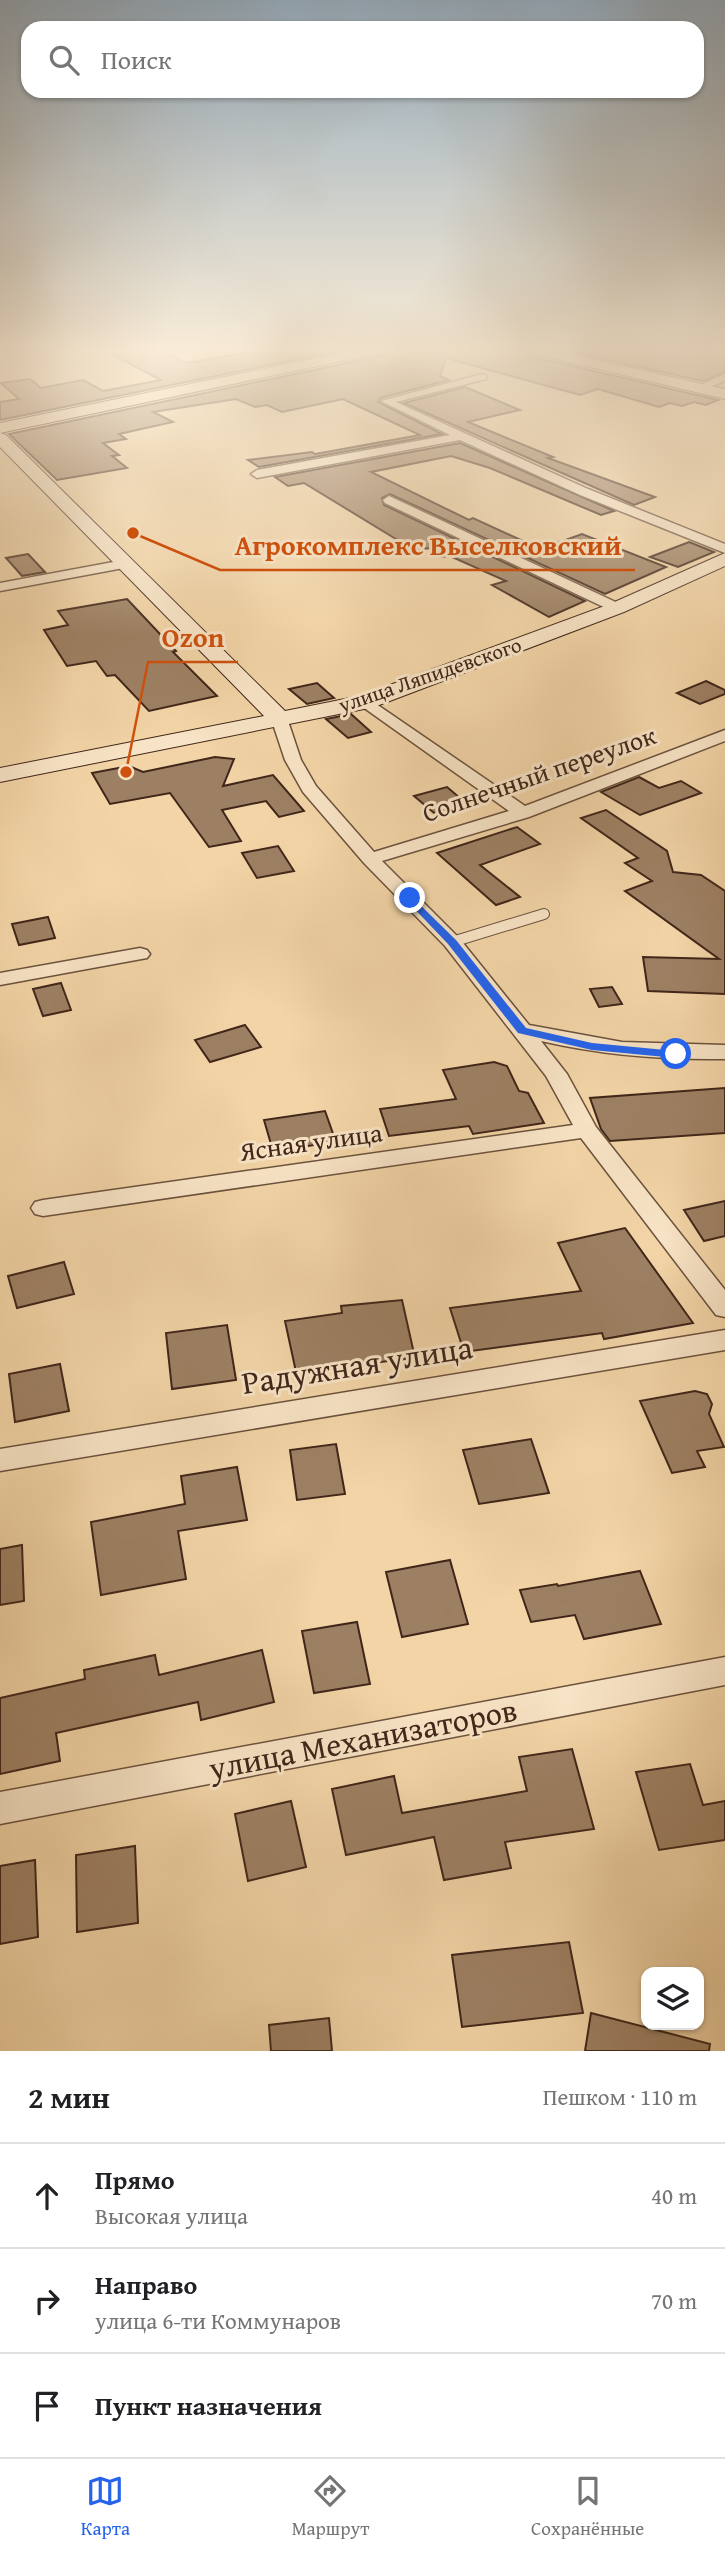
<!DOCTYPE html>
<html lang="ru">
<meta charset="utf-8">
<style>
body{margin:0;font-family:"Gentium Book Plus",serif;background:#f2f2f2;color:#202124}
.controls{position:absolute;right:21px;bottom:21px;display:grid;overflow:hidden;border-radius:14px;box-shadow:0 2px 5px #0004}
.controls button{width:63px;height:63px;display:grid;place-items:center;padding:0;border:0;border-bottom:2px solid #e0e0e0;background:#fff;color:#202124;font:35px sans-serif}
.stop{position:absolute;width:21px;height:21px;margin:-16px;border:5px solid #2563eb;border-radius:50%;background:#fff}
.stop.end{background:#2563eb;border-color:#fff;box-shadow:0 2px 7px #0008}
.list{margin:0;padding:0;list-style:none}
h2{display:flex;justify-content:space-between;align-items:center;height:91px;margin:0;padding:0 28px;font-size:30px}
h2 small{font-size:23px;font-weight:400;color:#757577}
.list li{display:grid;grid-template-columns:46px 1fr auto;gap:21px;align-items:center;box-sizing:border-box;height:105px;padding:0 28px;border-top:2px solid #e0e0e0}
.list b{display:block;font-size:26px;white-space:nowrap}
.list p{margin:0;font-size:23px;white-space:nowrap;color:#757577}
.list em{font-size:23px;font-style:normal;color:#757577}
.icon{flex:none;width:38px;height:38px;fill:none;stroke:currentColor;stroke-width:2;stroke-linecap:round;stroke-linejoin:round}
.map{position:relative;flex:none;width:725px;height:2051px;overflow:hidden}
.search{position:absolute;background:#fff;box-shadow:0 2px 5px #0004;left:21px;right:21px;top:21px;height:77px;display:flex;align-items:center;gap:18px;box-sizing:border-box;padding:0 24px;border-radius:21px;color:#757577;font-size:26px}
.sheet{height:406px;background:#fff}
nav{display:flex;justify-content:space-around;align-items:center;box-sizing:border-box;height:98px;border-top:2px solid #e0e0e0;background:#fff;font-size:19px;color:#757577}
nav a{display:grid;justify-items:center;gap:4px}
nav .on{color:#2563eb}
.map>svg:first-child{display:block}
.building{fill:#9d8063;stroke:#40261a;stroke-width:2}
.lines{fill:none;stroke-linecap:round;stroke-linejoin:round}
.lane-casing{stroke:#6c523d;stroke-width:12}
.street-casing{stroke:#6c523d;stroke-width:3}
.secondary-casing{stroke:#40261a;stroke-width:2}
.lane{stroke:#f7e3c5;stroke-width:10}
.street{fill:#f7e3c5;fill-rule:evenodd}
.secondary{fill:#f7e3c5;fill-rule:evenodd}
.route{fill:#2563eb}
.labels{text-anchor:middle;stroke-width:6;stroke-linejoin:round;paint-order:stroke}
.far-street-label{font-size:21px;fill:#40261a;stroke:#f7e3c5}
.street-label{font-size:26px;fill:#40261a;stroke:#f7e3c5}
.near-street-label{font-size:32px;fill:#40261a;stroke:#f7e3c5}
.leader{fill:none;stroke:#cf510e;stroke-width:2.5}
.callout-dot{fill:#cf510e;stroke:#f7e3c5;stroke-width:2.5}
.callout-label{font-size:28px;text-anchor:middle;font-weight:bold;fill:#cf510e;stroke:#f7e3c5;stroke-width:6;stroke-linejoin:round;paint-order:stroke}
</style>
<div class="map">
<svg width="725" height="2051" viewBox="0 0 725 2051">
<rect width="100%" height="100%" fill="#f2d4a6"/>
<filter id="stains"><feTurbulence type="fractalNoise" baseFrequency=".00286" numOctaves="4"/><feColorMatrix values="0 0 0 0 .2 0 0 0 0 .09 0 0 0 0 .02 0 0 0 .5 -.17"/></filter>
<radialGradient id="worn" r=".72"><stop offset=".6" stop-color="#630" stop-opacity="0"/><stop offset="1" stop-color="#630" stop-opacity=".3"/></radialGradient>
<!-- building -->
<g class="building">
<polygon points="145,349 158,349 187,363 272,349 323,349 333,352 0,420 0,402 19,399 1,383 30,379 41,388 83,380 103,391 161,380 113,355"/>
<polygon points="389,349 522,349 530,356 718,400 706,405 694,402 682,406 670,403 659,407 598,389 580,395 446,358 440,376 449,380 380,398 378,402 442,434 259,467 248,460 312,452 315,454 420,435 343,399 282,412 267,405 255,407 236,399 153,412 173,422 119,434 126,439 103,443 119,455 112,456 127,468 57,480 9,434 381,356"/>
<polygon points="558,349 629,349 646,353 656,349 725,349 725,372 703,381"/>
<polygon points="465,387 520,410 468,422 553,457 548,458 655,497 634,505 404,403"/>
<polygon points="460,443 614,511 601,515 490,468 451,456 371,472 469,520 473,518 540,549 582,534 666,567 605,594 390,494 382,498 384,505 585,601 549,617 492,585 506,581 450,556 441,557 431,548 414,550 304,483 288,486 275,477"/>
<polygon points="689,542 714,552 678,567 650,557"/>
<polygon points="28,554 45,572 22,576 6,558"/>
<polygon points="127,599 176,651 173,652 217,696 149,711 115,675 107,676 96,661 67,666 44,630 68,625 58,611"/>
<polygon points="706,681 725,690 725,694 700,704 677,693"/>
<polygon points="317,683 334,698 307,704 289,689"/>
<polygon points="351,714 371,732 348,738 326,719"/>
<polygon points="215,757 234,759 223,786 273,775 304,811 279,817 266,801 222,810 241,841 209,847 170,793 110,804 92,773 129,766 143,772"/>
<polygon points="639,777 659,788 681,781 701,793 640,815 601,792"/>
<polygon points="447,787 467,804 434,813 414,796"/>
<polygon points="606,810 667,851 673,872 701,875 725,891 725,994 648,991 643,957 719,959 625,891 652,881 625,863 638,858 581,818"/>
<polygon points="517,827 540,844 480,865 520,897 496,905 437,853"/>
<polygon points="278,846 294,871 257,878 242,853"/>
<polygon points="48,917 55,938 19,945 12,924"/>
<polygon points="61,983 71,1010 43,1016 33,989"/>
<polygon points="612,987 622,1004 599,1007 590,989"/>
<polygon points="245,1025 261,1047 210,1062 195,1040"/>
<polygon points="494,1062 507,1066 519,1091 528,1093 544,1123 473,1134 469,1126 389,1136 380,1109 456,1099 443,1070"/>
<polygon points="725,1088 725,1133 610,1141 601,1129 590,1098"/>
<polygon points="325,1111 336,1142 273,1151 264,1120"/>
<polygon points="725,1201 725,1236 704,1241 684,1210"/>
<polygon points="625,1228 693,1323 604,1339 602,1333 464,1352 450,1308 581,1291 558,1243"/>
<polygon points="64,1262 74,1294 17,1308 8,1276"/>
<polygon points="402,1300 415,1358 296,1372 285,1321 342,1313 341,1306"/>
<polygon points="227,1325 236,1380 172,1389 166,1333"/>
<polygon points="60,1364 69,1411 15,1422 9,1374"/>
<polygon points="695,1391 707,1394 712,1404 709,1414 724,1447 697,1451 705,1467 672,1473 640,1401"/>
<polygon points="531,1439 549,1493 479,1504 463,1450"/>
<polygon points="336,1444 345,1494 297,1500 290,1450"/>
<polygon points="237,1467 247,1520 178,1531 186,1579 101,1595 91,1522 185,1504 181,1476"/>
<polygon points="22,1545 24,1601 0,1605 0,1549"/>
<polygon points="450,1560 468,1624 402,1637 386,1572"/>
<polygon points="640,1571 661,1624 584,1639 575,1615 531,1622 520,1590 557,1584 558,1586"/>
<polygon points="357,1622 370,1684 314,1693 302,1631"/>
<polygon points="262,1650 274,1702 201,1720 198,1702 56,1733 60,1761 0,1774 0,1698 85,1679 84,1670 155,1655 159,1675"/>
<polygon points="572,1749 594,1829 505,1842 511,1868 444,1880 434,1837 346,1855 332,1789 394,1776 402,1813 527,1791 519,1757"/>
<polygon points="690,1764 703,1805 725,1801 725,1840 659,1850 636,1772"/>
<polygon points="291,1801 306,1867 248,1881 235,1814"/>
<polygon points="135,1846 138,1923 77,1932 76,1855"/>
<polygon points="35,1860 38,1937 0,1944 0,1866"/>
<polygon points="569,1942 583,2013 462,2027 452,1955"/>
<polygon points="591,2013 710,2044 709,2051 585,2051"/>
<polygon points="329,2018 332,2051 271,2051 269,2025"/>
</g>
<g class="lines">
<defs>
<polyline id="lane" points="452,942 544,914"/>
<g id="street">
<polygon points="482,374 486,375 486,379 396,402 588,489 725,544 725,553 580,495 460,440 257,478 251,474 257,470 450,435 381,401"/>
<polygon points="725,374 725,381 699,391 694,388"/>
<polygon points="389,496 622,605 624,608 617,612 612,611 385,503 383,500"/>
<polygon points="124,560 129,561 129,567 0,591 0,583"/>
<path d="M366 697 525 806 725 730V741L529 817 382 861 459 938 529 1025 622 1042 725 1045V1059C663 1060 602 1055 541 1041L567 1074 596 1127 725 1290V1317L716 1315 581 1138 43 1216 35 1214 31 1208 35 1202 43 1200 573 1125 546 1076 445 946 364 863 303 792 285 760 271 718 279 713 287 718 301 760 316 786 374 852 509 811 360 705 358 702 360 699Z"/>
<polygon points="140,948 147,950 150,954 147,958 0,985 0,973"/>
<polygon points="725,1330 725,1350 0,1471 0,1449"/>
<polygon points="725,1657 725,1685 0,1824 0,1792"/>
</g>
<g id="secondary">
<polygon points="361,349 387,349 380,353 0,433 0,423"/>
<polygon points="524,349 548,349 725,389 725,399 531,353"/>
<polygon points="0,433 6,435 285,711 360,696 610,604 725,553 725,566 624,612 374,707 0,782 0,768 264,716 0,447"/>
</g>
</defs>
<!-- lane casing -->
<use href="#lane" class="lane-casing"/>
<!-- street casing -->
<use href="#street" class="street-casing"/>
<!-- secondary casing -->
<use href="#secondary" class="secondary-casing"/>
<!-- lane -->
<use href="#lane" class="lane"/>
<!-- street -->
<use href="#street" class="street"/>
<!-- secondary -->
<use href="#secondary" class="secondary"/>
</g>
<!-- sky -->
<linearGradient id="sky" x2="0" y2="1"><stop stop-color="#93a9ba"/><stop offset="0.55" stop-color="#f9ecd7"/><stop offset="1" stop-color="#f9ecd7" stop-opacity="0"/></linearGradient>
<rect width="725" height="636" fill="url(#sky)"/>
<!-- route -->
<polygon class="route" points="410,895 456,940 526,1028 592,1043 676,1051 682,1054 676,1058 592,1050 518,1033 448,944 407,901 405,898"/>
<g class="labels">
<!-- far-street labels -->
<g class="far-street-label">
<text transform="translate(430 675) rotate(-19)" y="7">улица Ляпидевского</text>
</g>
<!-- street labels -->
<g class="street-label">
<text transform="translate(539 774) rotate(-19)" y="9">Солнечный переулок</text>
<text transform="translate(311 1142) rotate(-8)" y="9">Ясная улица</text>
</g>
<!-- near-street labels -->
<g class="near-street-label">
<text transform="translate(357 1365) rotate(-9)" y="11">Радужная улица</text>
<text transform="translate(363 1739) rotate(-11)" y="11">улица Механизаторов</text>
</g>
</g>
<!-- callouts -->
<path class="leader" d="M133 533L220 570H635M126 772L148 662H238"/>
<g class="callout-dot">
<circle cx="133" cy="533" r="7"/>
<circle cx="126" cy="772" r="7"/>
</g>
<g class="callout-label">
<text x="428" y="555">Агрокомплекс Выселковский</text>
<text x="193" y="647">Ozon</text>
</g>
<rect width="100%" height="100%" filter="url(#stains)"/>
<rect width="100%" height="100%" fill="url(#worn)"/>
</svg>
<div class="controls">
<button><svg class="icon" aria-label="layers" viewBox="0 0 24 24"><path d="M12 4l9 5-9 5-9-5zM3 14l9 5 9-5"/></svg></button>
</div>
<div class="stop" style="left:676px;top:1054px"></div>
<div class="stop end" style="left:410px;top:898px"></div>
<div class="search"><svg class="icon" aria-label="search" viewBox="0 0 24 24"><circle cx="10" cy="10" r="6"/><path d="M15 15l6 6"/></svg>Поиск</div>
</div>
<section class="sheet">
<h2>2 мин<small>Пешком · 110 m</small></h2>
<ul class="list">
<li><svg class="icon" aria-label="ahead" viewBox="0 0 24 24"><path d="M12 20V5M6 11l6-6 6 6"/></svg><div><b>Прямо</b><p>Высокая улица</p></div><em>40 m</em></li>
<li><svg class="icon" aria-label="right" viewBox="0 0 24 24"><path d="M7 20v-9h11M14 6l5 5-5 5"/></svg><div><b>Направо</b><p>улица 6-ти Коммунаров</p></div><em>70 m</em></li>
<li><svg class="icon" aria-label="arrive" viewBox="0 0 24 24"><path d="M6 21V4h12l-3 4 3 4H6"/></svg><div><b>Пункт назначения</b></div></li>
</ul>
</section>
<nav>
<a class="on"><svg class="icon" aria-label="map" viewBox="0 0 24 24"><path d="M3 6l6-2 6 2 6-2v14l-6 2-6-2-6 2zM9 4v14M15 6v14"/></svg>Карта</a>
<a><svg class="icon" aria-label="directions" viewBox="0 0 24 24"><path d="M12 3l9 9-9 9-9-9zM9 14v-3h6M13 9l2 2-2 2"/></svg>Маршрут</a>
<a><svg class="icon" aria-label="saved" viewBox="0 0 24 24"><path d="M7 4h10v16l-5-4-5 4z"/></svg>Сохранённые</a>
</nav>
